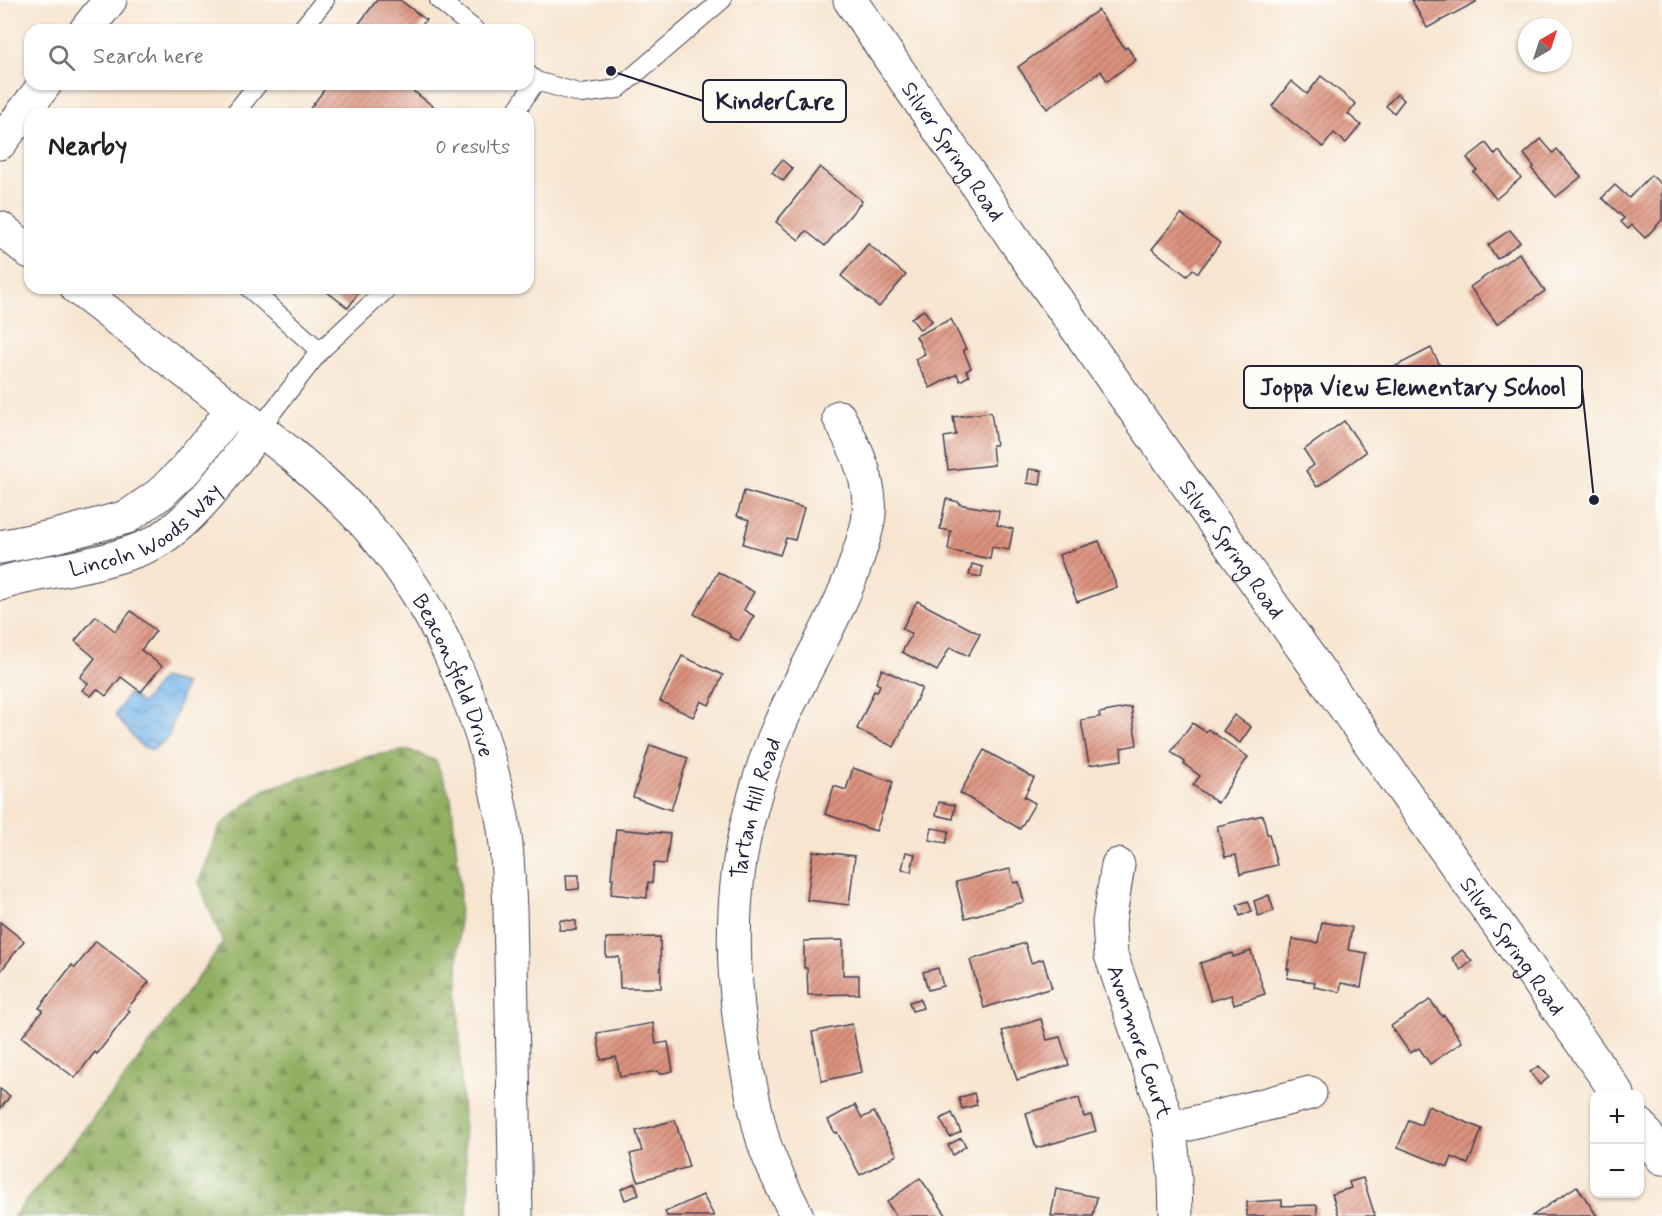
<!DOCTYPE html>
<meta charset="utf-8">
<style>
body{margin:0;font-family:Mynerve,sans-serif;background:#f6f6f6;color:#202124}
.controls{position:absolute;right:18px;bottom:18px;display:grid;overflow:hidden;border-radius:12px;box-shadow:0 2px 4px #0004}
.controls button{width:54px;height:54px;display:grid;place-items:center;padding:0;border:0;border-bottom:2px solid #e0e0e0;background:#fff;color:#202124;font:30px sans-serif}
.compass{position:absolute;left:1518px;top:18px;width:54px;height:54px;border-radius:50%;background:#fff;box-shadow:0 2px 4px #0004;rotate:39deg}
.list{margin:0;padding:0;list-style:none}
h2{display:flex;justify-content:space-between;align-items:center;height:78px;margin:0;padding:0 24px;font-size:26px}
h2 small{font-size:20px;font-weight:400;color:#757577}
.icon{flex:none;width:33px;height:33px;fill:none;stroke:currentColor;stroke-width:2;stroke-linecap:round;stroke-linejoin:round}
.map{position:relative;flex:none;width:1662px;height:1216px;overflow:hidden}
.search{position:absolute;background:#fff;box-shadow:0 2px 4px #0004;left:24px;top:24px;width:510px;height:66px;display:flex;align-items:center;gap:15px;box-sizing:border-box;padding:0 21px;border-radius:18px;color:#757577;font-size:22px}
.panel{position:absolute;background:#fff;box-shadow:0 2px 4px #0004;left:24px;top:108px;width:510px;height:186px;border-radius:18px}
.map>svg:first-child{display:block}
.forest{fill:url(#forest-firs);stroke:#5a684e;stroke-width:1.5}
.water{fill:url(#water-waves);stroke:#4c6c93;stroke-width:1.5}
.building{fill:url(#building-hatch)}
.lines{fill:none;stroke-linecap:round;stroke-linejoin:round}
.service-casing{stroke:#423f51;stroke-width:20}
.minor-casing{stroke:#423f51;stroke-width:35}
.secondary-casing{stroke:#423f51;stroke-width:35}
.service{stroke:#fff;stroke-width:18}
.minor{stroke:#fff;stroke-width:33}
.secondary{stroke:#fff;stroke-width:33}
.labels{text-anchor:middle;stroke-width:5;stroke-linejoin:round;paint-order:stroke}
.street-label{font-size:22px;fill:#22223b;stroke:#fdfcf7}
.leader{fill:none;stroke:#22223b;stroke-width:2}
.callout-dot{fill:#22223b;stroke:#fdfcf7;stroke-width:2}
.callout{fill:#fdfcf7;stroke:#22223b;stroke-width:2}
.callout-label{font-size:24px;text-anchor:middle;font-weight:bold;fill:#22223b}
</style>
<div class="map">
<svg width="1662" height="1216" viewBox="0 0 1662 1216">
<defs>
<pattern id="forest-firs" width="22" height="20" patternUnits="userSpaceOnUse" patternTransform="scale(1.5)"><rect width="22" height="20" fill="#91af61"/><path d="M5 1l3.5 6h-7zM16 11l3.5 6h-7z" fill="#768e51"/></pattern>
<pattern id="water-waves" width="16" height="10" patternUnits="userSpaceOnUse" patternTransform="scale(1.5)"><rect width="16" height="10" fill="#77b6eb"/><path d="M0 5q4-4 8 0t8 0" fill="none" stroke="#6194c0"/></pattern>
<pattern id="building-hatch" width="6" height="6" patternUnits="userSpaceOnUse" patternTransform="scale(1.5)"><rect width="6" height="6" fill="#dc927e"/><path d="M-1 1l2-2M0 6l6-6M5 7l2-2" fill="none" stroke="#b27768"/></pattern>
</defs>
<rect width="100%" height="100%" fill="#fdfcf7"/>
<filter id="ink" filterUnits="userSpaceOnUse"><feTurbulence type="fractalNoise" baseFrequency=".0167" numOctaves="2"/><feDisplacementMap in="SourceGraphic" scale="12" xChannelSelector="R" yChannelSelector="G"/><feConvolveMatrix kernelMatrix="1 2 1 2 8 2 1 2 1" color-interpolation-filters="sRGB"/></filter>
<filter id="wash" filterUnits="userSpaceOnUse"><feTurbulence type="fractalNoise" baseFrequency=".008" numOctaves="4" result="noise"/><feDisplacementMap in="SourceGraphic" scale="24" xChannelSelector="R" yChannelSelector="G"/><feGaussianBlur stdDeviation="1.35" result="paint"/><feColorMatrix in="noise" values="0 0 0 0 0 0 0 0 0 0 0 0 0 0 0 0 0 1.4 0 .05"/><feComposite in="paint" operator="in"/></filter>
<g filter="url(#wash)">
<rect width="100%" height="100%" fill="#f7e5d0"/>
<!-- forest -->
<polygon class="forest" points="409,750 436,761 451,798 460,885 458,978 461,1088 468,1190 467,1216 14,1216 119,1086 223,943 199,882 220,826 264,790 370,756"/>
<!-- water -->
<polygon class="water" points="162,678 185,684 169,736 153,750 141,746 115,715 129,693 142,704"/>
<g id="blocks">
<!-- building -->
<g class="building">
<polygon points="377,0 400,0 426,20 418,30 354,30"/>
<polygon points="1412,0 1475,0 1476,2 1427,28"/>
<polygon points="1098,10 1125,49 1127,47 1136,60 1107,81 1101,71 1047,109 1018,67"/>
<polygon points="1321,76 1356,104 1348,114 1361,125 1346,143 1334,133 1323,147 1272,106 1291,81 1307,94"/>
<polygon points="324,84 416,84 412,90 438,110 435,114 306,114 327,86"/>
<polygon points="1397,94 1404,100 1394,113 1386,106"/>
<polygon points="1541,139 1553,153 1557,149 1581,177 1556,197 1532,169 1534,167 1524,154"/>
<polygon points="1486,143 1495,155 1499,151 1521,178 1496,199 1474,172 1477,170 1467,158"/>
<polygon points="782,160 793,169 783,181 772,172"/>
<polygon points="820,167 862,201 825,246 806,231 799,240 776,222"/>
<polygon points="1651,175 1662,185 1662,220 1645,238 1632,225 1628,229 1621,222 1624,218 1602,198 1615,185 1629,198"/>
<polygon points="1181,214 1220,243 1198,273 1193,269 1187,276 1152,249"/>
<polygon points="1510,230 1520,242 1497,259 1488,245"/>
<polygon points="868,244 906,275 879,307 841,276"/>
<polygon points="1519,253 1545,291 1497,324 1470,287"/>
<polygon points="322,288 362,288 348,308"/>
<polygon points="924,310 932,321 920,330 911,318"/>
<polygon points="951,319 966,349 963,350 971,368 966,371 969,376 960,381 957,374 930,388 915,359 925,354 916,336"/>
<polygon points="1431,348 1446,377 1405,399 1390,369"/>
<polygon points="991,412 996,445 992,445 994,465 948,470 944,437 956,435 953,417"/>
<polygon points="1344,421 1366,452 1317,487 1306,471 1314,465 1304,450"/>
<polygon points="1029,469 1042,471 1040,485 1027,483"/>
<polygon points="744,491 804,508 795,540 786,538 780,555 743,544 749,520 737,516"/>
<polygon points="946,499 959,502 959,504 999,511 997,525 1013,529 1009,550 992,547 990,559 948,550 951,531 940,529"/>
<polygon points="1099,541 1117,587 1077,602 1059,555"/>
<polygon points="972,564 983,567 981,577 969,575"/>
<polygon points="718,572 754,592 744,610 754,616 739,641 729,636 730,634 694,614"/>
<polygon points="917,601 980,634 968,656 950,647 937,671 902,652 912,634 902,629"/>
<polygon points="131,611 156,631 141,650 162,666 141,692 121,677 106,696 97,689 91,696 82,690 88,683 80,677 95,658 75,641 96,616 115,631"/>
<polygon points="682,656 723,675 709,705 701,701 693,717 660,701"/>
<polygon points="882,669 922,688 894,747 857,729 874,691 877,692 880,685 876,683"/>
<polygon points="1131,707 1137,745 1121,748 1122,760 1089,765 1081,720 1100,717 1099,713"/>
<polygon points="1234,715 1251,727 1240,743 1223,731"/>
<polygon points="1192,723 1206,732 1208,729 1248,757 1218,803 1193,785 1200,776 1184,764 1185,762 1171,752"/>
<polygon points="650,745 688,758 671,810 633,797"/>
<polygon points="984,750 1034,778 1024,797 1035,803 1020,829 960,793"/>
<polygon points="853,768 893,782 876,831 825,814 834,786 846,790"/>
<polygon points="939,802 955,805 953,819 936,815"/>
<polygon points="1263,815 1267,834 1269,834 1277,865 1240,874 1236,855 1225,857 1217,826"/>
<polygon points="932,828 949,831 946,843 929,840"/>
<polygon points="616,829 670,834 666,864 654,863 652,883 648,882 647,898 611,894 613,878 611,878"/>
<polygon points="813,851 855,856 849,905 807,900"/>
<polygon points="906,852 915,854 911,872 902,869"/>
<polygon points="1010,869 1014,883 1019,882 1024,902 965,918 956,882"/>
<polygon points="566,875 579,875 579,889 567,890"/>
<polygon points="1269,895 1274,911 1258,916 1254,901"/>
<polygon points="1248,901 1252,911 1240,916 1237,905"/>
<polygon points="560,920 576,921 576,930 559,930"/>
<polygon points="0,922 24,941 0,972"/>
<polygon points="1322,922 1352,927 1348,950 1367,953 1361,987 1341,983 1340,992 1314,987 1315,982 1287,978 1289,969 1287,969 1293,939 1318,943"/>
<polygon points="660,937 661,988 620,988 619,957 606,957 606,938"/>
<polygon points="843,940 843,975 859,975 859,994 808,995 807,968 804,968 804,941"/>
<polygon points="96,941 149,982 127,1009 130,1011 97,1054 95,1052 75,1078 22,1037 43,1010 39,1008 55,987 72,965 75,968"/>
<polygon points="1025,943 1031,963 1043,959 1052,988 1039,992 1039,990 984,1008 970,960"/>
<polygon points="1462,950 1472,961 1461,970 1452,958"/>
<polygon points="1251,951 1265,994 1234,1004 1231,995 1211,1001 1200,963 1232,953 1233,957"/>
<polygon points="938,968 943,986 928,990 923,972"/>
<polygon points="920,999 923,1008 912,1011 909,1002"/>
<polygon points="1430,1000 1442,1016 1444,1015 1462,1042 1430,1064 1419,1048 1410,1053 1391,1026"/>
<polygon points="1041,1019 1047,1040 1060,1037 1069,1065 1017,1080 1002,1031"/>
<polygon points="653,1023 656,1044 668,1042 673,1071 659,1074 658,1071 620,1077 616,1057 601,1060 597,1033"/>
<polygon points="852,1024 862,1072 822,1081 812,1032"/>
<polygon points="1539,1066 1549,1077 1540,1085 1530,1072"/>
<polygon points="0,1089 10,1096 0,1109"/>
<polygon points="974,1093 977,1105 962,1109 959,1098"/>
<polygon points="1079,1098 1084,1117 1091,1115 1096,1131 1036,1148 1026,1113"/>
<polygon points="855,1105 862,1118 874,1112 897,1155 860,1175 837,1132 835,1133 828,1120"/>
<polygon points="1428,1106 1482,1129 1468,1164 1452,1157 1448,1167 1398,1147 1409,1120 1421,1125"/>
<polygon points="952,1113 961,1132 950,1137 940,1119"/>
<polygon points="675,1120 689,1167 638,1181 630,1154 642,1151 636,1131"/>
<polygon points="961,1138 966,1146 953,1155 948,1145"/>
<polygon points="920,1178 947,1216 896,1216 887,1202"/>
<polygon points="1363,1178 1375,1216 1339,1216 1332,1194 1351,1188 1349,1182"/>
<polygon points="635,1183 639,1195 625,1200 621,1189"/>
<polygon points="1577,1186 1597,1216 1532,1216"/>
<polygon points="1056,1189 1097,1197 1093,1216 1051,1216"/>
<polygon points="703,1195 714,1216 667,1216 665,1212"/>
<polygon points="1282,1200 1282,1206 1317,1205 1317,1216 1247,1216 1247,1202"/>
</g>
</g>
</g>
<g filter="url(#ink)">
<use href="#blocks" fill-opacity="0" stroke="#423f51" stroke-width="1.5"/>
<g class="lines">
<defs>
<g id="service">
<polyline points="439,0 475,30"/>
<polyline points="301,30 325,0"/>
<polyline points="528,74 536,81 582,94 618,89 722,0"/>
<polyline points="234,114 258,84"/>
<polyline points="514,114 536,81"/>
<polyline points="249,288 320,351"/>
<polyline points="259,429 320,351 388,288"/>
</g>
<g id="minor">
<path id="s1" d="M850 0 1027 258 1618 1094"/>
<polyline points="0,228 30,252"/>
<path id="s2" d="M77 288C126 326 175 364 224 402 269 436 314 470 353 511 433 593 481 706 502 817 508 847 508 878 510 908L516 1216"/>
<polyline points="0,547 56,536 127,517 160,494 186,469 233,409"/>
<path id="s3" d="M0 584C25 575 50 573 76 567 100 562 128 555 150 545 191 525 233 465 259 429"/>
<path id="s4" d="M1118 865 1109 922 1111 955 1170 1129 1175 1179 1176 1216"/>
<polyline points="1640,1125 1662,1158"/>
<polyline points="1170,1129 1310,1093"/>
<path id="s5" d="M797 1216C786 1193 773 1170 765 1146 759 1128 755 1107 751 1088 732 998 726 899 751 809 758 783 766 756 777 731 802 670 841 614 860 550 865 534 871 518 869 501 867 470 853 444 839 417"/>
</g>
<g id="secondary">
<polyline points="86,30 110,0"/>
<polyline points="0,143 45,84"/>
</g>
</defs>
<!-- service casing -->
<use href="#service" class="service-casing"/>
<!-- minor casing -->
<use href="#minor" class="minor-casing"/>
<!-- secondary casing -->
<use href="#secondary" class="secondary-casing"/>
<!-- service -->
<use href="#service" class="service"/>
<!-- minor -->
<use href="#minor" class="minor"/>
<!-- secondary -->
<use href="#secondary" class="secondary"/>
</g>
</g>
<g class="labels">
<!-- street labels -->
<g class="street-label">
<text dy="8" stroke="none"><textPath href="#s1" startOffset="183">Silver Spring Road</textPath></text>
<text dy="8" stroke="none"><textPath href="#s3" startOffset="158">Lincoln Woods Way</textPath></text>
<text dy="8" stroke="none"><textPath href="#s1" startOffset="669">Silver Spring Road</textPath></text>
<text dy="8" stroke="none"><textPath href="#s2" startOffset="550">Beaconsfield Drive</textPath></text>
<text dy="8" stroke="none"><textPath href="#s5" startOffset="420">Tartan Hill Road</textPath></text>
<text dy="8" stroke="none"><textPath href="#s1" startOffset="1155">Silver Spring Road</textPath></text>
<text dy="8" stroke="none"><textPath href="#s4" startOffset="182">Avonmore Court</textPath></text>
</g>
</g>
<!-- callouts -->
<path class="leader" d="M611 71L703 101M1594 500L1582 387"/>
<g class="callout-dot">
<circle cx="611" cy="71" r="6"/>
<circle cx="1594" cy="500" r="6"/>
</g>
<g class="callout">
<rect x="703" y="80" width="143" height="42" rx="6"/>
<rect x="1244" y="366" width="338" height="42" rx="6"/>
</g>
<g class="callout-label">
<text x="775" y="109">KinderCare</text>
<text x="1413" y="395">Joppa View Elementary School</text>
</g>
</svg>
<div class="controls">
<button>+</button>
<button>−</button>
</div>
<svg class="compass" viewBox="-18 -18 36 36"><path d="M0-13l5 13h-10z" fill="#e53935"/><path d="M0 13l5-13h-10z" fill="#757577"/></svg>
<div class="search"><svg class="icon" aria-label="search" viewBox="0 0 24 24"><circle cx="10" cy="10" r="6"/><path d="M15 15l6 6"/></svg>Search here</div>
<section class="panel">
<h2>Nearby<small>0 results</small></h2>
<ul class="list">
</ul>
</section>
</div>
